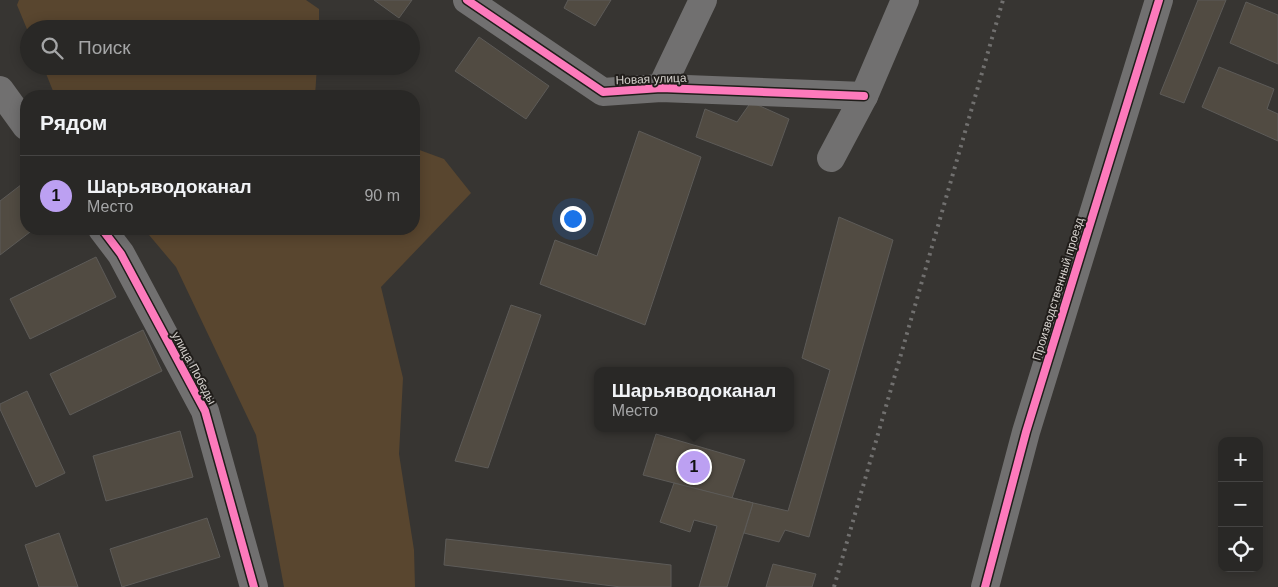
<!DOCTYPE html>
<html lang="ru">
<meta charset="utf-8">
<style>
body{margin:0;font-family:Helvetica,sans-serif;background:#353432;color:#f1f3f6}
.controls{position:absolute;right:15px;bottom:15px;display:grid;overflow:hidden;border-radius:10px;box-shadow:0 2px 12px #0003}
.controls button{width:45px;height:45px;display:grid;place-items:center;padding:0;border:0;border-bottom:1px solid #454443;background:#292826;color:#f1f3f6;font:25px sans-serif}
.you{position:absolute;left:572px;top:218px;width:18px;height:18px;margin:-12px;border:4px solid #fff;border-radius:50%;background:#1a73e8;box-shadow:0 0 0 8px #1a73e833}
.badge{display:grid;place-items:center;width:32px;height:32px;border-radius:50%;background:#bca0f2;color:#111;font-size:16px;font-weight:700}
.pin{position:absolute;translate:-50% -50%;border:2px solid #fff;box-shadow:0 1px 5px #0006}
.popup{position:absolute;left:594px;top:367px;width:200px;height:65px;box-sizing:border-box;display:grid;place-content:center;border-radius:10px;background:#292826;filter:drop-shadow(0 1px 4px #0005);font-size:16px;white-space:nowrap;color:#a5a6a7}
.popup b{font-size:19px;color:#f1f3f6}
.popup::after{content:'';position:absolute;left:50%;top:100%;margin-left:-10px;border:10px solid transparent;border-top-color:#292826}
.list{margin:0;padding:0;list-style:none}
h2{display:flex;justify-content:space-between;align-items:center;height:65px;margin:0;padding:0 20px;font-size:21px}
h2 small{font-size:16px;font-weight:400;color:#a5a6a7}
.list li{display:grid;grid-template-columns:32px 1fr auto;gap:15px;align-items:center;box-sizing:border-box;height:80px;padding:0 20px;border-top:1px solid #454443}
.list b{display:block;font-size:19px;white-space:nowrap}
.list p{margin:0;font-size:16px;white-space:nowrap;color:#a5a6a7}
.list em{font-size:16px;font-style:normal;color:#a5a6a7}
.icon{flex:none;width:28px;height:28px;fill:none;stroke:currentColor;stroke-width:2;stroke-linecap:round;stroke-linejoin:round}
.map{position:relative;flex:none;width:1278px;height:587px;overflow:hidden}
.search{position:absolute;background:#292826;box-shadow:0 2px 12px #0003;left:20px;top:20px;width:400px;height:55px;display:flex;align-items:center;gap:12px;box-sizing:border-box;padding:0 18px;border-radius:28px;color:#a5a6a7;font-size:19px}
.panel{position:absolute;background:#292826;box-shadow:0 2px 12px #0003;left:20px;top:90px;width:400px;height:145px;border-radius:20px}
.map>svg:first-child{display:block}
.green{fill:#59462f}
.building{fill:#514b42;stroke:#5d5b58}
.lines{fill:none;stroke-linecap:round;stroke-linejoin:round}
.minor{stroke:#717070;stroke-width:28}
.rail{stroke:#71706f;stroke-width:4;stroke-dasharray:2.5 5;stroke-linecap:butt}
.cycleway-casing{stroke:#201d1a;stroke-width:11}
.cycleway{stroke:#fd7abc;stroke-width:8}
.labels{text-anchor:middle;stroke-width:4;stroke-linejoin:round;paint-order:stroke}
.street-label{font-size:12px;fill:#d5d1cd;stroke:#201d1a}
</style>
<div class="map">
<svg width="1278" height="587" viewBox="0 0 1278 587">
<rect width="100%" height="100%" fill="#373532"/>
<!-- green -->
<g class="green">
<polygon points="19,0 306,0 319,9 319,29 29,29 29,34 17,5"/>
<polygon points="43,66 317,66 315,96 55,96"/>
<polygon points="414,148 444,159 471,193 381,287 403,378 399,454 414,550 415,587 284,587 256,435 176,267 144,229 414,229"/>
</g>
<!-- building -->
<g class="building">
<polygon points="374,0 412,0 399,18"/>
<polygon points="568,0 611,0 595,26 564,8"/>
<polygon points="1198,0 1226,0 1184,103 1160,94"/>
<polygon points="1246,2 1278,15 1278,64 1230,43"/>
<polygon points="479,37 549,86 526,119 455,71"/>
<polygon points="1219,67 1274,89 1267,109 1278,114 1278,141 1202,107"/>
<polygon points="751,102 789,119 772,166 696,137 705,109 737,122"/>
<polygon points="639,131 701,157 645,325 540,284 555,240 597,256"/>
<polygon points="26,181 26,229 34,229 0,255 0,201"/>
<polygon points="839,217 893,240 809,537 785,530 779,542 744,533 753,503 732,498 788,511 830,370 802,358"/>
<polygon points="96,257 116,297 30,339 10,299"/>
<polygon points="511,305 541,315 488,468 455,461"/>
<polygon points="143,330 162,371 70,415 50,374"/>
<polygon points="27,391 65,473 36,487 0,409 0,404"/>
<polygon points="180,431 193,477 106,501 93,456"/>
<polygon points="656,434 745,460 732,498 643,475"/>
<polygon points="674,483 753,503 727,587 699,587 717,526 694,520 690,532 660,522"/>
<polygon points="207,518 220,557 122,587 110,549"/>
<polygon points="59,533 78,587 39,587 25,545"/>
<polygon points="446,539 671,565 671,587 621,587 444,565"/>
<polygon points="773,564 816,574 812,587 766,587"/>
</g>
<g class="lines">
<!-- minor -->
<g class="minor">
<polyline points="467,0 603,92 661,88 864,96"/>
<polyline points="661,88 703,0"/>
<polyline points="0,90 26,126"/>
<polyline points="831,158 864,96 905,0"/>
<polyline points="102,229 121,254 205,411 254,587"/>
<polyline points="985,587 1026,432 1159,0"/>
</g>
<!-- rail -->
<polyline class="rail" points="834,587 1003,0"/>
<defs>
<g id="cycleway">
<polyline points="467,0 603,92 661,88 864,96"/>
<polyline points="102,229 121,254 205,411 254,587"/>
<polyline points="985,587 1026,432 1159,0"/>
</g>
</defs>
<!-- cycleway casing -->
<use href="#cycleway" class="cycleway-casing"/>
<!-- cycleway -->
<use href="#cycleway" class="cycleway"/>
</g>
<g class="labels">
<!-- street labels -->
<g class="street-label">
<text transform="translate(651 79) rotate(-2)" y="4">Новая улица</text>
<text transform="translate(1058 289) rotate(-73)" y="4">Производственный проезд</text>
<text transform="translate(194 368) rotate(62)" y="4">улица Победы</text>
</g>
</g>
</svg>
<div class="controls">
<button>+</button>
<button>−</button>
<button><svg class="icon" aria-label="locate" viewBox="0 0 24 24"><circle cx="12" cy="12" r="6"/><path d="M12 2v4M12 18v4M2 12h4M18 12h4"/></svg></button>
</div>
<div class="you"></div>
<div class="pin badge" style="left:694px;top:467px">1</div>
<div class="popup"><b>Шарьяводоканал</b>Место</div>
<div class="search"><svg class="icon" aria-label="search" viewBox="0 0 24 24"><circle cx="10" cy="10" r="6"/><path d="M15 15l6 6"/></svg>Поиск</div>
<section class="panel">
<h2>Рядом<small></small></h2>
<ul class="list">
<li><span class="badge">1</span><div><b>Шарьяводоканал</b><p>Место</p></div><em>90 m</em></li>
</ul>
</section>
</div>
